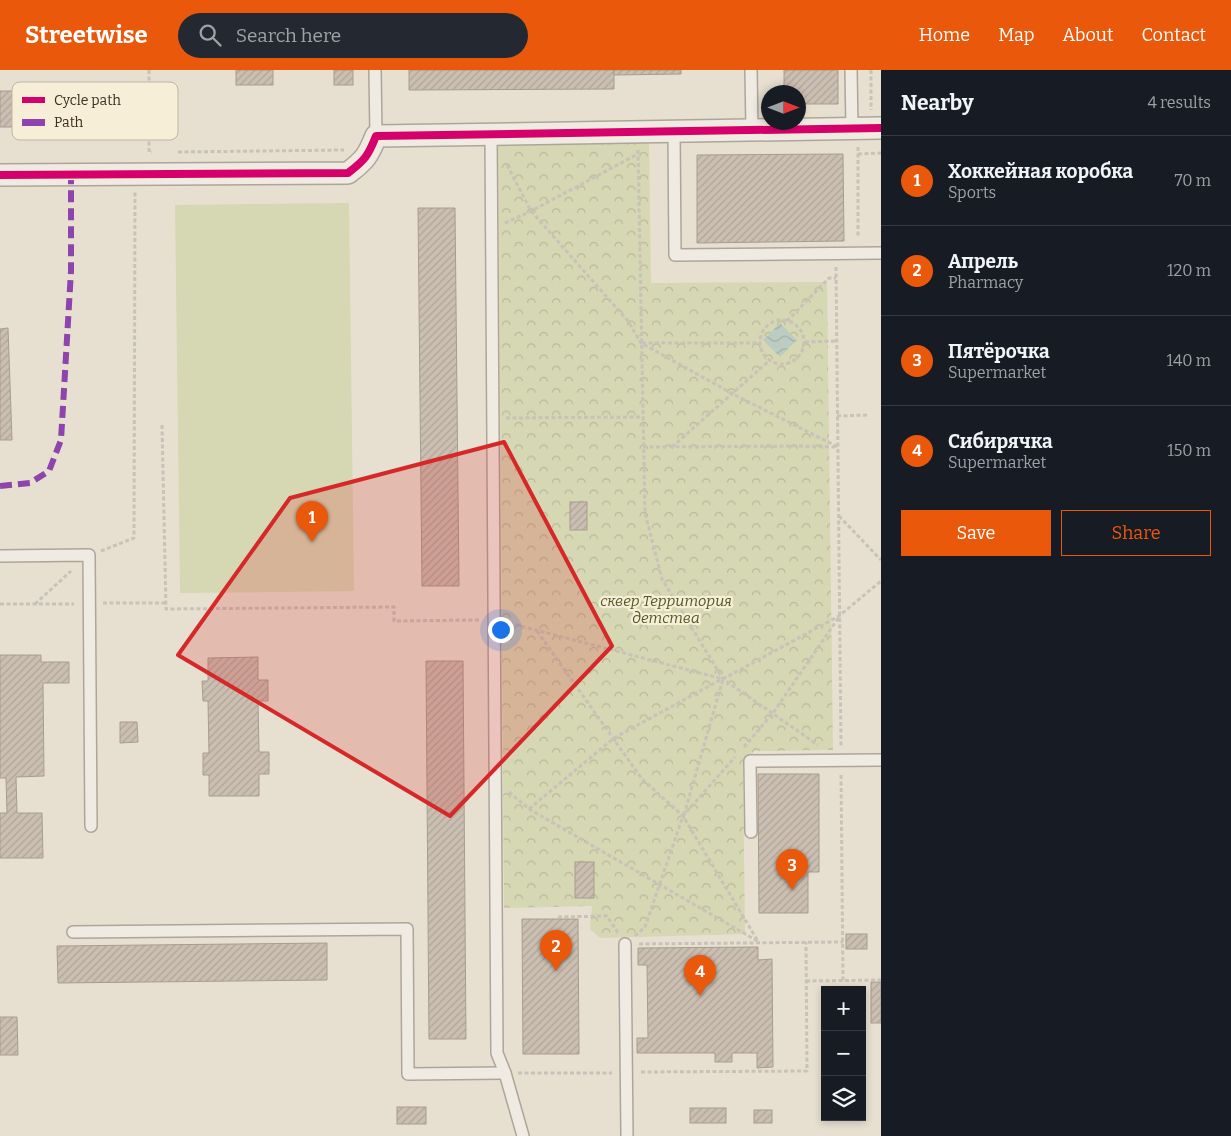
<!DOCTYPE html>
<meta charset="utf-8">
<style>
body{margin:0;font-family:Bitter,serif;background:#242831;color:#f1f3f6}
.controls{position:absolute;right:15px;bottom:15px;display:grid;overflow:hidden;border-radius:0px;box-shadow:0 2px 8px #0003}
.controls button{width:45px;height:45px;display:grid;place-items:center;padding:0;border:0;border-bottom:1px solid #363941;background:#171b24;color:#f1f3f6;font:25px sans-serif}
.compass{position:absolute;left:761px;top:15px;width:45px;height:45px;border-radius:50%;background:#171b24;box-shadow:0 2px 8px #0003;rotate:90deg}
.you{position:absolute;left:500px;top:559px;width:18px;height:18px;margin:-12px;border:4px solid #fff;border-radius:50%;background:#1a73e8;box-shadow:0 0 0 8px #1a73e833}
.badge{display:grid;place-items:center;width:32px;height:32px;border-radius:50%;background:#ea580c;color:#fff;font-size:16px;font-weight:700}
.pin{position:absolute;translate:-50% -41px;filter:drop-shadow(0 1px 2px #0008)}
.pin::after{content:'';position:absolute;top:26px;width:18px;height:15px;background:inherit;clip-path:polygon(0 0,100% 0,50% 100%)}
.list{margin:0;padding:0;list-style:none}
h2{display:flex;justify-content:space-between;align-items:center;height:65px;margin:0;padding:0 20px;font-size:21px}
h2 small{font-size:16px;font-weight:400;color:#9ea1a6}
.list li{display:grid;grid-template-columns:32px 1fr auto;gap:15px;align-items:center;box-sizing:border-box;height:90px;padding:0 20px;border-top:1px solid #363941}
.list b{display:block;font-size:19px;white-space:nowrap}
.list p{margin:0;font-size:16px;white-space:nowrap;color:#9ea1a6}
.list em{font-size:16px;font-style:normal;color:#9ea1a6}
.actions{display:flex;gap:10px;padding:15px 20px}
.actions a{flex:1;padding:11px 0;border:1px solid #ea580c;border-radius:0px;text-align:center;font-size:18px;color:#ea580c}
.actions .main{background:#ea580c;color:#fff}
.icon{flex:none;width:28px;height:28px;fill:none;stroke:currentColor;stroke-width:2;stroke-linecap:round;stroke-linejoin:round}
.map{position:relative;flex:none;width:881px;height:1066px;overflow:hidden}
header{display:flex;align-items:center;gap:30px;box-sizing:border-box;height:70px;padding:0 25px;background:#ea580c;color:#fff}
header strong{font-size:24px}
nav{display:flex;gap:28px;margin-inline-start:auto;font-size:18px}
.search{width:350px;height:45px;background:#242831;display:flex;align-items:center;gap:12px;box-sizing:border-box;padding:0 18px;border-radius:28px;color:#9ea1a6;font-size:19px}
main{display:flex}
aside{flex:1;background:#171b24}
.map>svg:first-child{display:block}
.park{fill:url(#park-crowns)}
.pitch{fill:#d6d7b3}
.water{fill:url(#water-waves)}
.building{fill:url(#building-hatch);stroke:#a89c90}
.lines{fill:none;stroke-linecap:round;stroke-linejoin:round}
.service-casing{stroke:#ada599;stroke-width:14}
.minor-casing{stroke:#ada599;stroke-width:24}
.path{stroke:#c8c2b9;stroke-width:3;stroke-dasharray:4 2.5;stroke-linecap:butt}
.service{stroke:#efebe3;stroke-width:11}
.minor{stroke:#efebe3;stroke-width:21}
.quiet{stroke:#8e44ad;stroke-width:6;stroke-dasharray:12 6;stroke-linecap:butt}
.cycleway-casing{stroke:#f7eed8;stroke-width:11}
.cycleway{stroke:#d6006c;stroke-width:8}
.marked{fill:#d62828;fill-opacity:0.2;stroke:#d62828;stroke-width:4;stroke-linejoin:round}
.labels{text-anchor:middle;stroke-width:4.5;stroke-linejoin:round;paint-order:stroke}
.park-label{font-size:15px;font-style:italic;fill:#4d5a26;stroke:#f7eed8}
.key{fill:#f7eed8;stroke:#bfb4a1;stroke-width:1}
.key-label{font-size:14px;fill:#3d2e20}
</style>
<header>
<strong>Streetwise</strong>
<div class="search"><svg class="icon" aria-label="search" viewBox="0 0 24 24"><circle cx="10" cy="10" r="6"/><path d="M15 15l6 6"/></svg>Search here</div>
<nav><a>Home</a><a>Map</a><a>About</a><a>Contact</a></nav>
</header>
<main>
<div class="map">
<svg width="881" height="1066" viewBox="0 0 881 1066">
<defs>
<pattern id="park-crowns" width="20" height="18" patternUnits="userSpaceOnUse" patternTransform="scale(1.25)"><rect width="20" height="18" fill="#d6d7b3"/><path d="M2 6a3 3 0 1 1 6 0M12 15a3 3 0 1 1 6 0" fill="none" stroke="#b9b99a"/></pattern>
<pattern id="water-waves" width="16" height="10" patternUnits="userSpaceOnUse" patternTransform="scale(1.25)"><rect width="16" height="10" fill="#bcccc2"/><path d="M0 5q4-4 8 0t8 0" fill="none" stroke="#a2b0a6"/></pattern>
<pattern id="building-hatch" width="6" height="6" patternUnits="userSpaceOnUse" patternTransform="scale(1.25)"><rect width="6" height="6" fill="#cbbfb2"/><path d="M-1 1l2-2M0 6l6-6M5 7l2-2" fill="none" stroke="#afa499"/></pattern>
</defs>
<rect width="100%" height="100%" fill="#e7e0d1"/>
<!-- park -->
<polygon class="park" points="649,73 651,213 827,212 833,680 754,681 743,695 745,864 600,868 590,859 592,836 504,838 498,74"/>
<!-- pitch -->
<polygon class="pitch" points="349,133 354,521 180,523 175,135"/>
<!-- water -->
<polygon class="water" points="780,253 797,270 780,287 763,270"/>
<!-- building -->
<g class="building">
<rect x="236" y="0" width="37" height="15"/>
<rect x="334" y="0" width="19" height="15"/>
<polygon points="409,0 614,0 614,19 409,20"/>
<polygon points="614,0 681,0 681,4 614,5"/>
<polygon points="784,0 838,0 838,34 798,34 798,22 784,22"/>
<rect x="0" y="21" width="126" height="36"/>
<polygon points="843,84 844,171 697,173 697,85"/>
<polygon points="418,138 455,138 459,516 422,516"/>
<polygon points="8,258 12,370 0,370 0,259"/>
<rect x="570" y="432" width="17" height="28"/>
<polygon points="0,585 41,585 41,592 69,592 69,613 43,613 44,706 16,707 17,743 42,743 43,788 0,788 0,743 7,743 6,708 0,708"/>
<polygon points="258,587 258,610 268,610 268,631 258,631 259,682 269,682 269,704 259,704 259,726 209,726 209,705 203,705 203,683 209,683 208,631 203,631 202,611 208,611 208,588"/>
<polygon points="426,591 463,591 466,969 429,969"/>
<polygon points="120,652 137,652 138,672 120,673"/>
<polygon points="758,704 819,704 819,802 808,802 808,843 759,843"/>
<rect x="575" y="792" width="19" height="36"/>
<polygon points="522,849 578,849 579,984 523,984"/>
<rect x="846" y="864" width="21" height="15"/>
<polygon points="327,873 327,910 58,913 57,876"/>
<polygon points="758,877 758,890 772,889 773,997 757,998 757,983 732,983 732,992 715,992 715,983 637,983 637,968 648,968 647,895 638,895 638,878"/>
<rect x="871" y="912" width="10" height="41"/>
<polygon points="0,947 17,947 18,985 0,985"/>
<rect x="397" y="1037" width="29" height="17"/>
<rect x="690" y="1038" width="36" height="15"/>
<rect x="754" y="1040" width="18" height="13"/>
</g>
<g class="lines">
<defs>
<g id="service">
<polyline points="375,0 376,66"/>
<polyline points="751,0 752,60"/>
<polyline points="851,0 852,59"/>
<polyline points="674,61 675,185 881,183"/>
<polyline points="491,64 497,983 505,1003 523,1066"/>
<polyline points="0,486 89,485 91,756"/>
<polyline points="751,762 750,691 881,690"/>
<polyline points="73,862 407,859 408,1004 505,1003"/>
<polyline points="625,874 627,1066"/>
</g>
<path id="minor" d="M0 105 348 103C365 90 368 86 376 66L881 58"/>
</defs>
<!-- service casing -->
<use href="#service" class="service-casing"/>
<!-- minor casing -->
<use href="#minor" class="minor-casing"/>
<!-- path -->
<g class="path">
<polyline points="149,0 149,82 152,82"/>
<polyline points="871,0 871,40"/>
<polyline points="858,77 858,168"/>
<polyline points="638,80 645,443 662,509 723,609 818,675"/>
<polyline points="178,82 344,80"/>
<polyline points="858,84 881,83"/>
<polyline points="507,95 531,141 628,251 641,273 733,324 838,377"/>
<polyline points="505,153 531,141 638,84"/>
<polyline points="836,197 841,676"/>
<circle cx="782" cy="272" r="22"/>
<polyline points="787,251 829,208 836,208"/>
<polyline points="805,272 836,271"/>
<polyline points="642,273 761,273"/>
<polyline points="837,346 868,345"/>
<polyline points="506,348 643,347"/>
<polyline points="162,355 166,539 394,537 394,551 480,550"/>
<polyline points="643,377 800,376 835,377"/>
<polyline points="672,377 770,290"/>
<polyline points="839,446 881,490"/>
<polyline points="101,481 134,468 135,122"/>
<polyline points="103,533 167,533"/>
<polyline points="0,534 74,534"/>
<polyline points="35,534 71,501"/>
<polyline points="509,553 723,609 839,546 881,511"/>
<polyline points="537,561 642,709 683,746 759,873"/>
<polyline points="744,677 773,643 839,547"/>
<polyline points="841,705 843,911"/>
<polyline points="509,722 529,739 759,872"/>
<polyline points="529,739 614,668 722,609"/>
<polyline points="684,745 723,609"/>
<polyline points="558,847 607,846 618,863"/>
<polyline points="635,866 645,857 683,746 735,687"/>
<polyline points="639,874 843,872"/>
<polyline points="806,911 881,910"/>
<polyline points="641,1002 807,1001 806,872"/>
<polyline points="518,1003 612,1003"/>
</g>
<!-- service -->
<use href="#service" class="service"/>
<!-- minor -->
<use href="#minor" class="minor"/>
<!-- quiet -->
<polyline class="quiet" points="0,416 30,413 49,401 61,370 71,201 71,104"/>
<defs>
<path id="cycleway" d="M0 105 348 103C365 90 368 86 376 66L881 58"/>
</defs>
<!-- cycleway casing -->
<use href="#cycleway" class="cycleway-casing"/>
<!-- cycleway -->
<use href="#cycleway" class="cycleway"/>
</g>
<!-- marked area -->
<path class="marked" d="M504 372 612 576 450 746 178 585 290 428Z"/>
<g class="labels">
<!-- park labels -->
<g class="park-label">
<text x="666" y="536">сквер Территория<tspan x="666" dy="17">детства</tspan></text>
</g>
</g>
<!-- legend -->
<rect x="12" y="12" width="166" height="58" rx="8" class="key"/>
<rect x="22" y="27" width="23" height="6" fill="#d6006c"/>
<rect x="22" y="49" width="23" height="7" fill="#8e44ad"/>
<g class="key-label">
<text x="54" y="35">Cycle path</text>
<text x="54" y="57">Path</text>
</g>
</svg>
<div class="controls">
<button>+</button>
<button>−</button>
<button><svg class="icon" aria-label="layers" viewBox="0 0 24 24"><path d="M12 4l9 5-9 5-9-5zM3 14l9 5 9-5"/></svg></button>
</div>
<svg class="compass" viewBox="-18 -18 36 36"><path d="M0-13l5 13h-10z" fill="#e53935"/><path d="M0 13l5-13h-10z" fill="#9ea1a6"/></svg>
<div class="you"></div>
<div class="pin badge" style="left:312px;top:472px">1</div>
<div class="pin badge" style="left:556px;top:901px">2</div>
<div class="pin badge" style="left:792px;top:820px">3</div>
<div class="pin badge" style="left:700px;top:926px">4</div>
</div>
<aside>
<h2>Nearby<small>4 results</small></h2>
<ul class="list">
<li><span class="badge">1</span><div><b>Хоккейная коробка</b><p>Sports</p></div><em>70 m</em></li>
<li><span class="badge">2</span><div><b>Апрель</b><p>Pharmacy</p></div><em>120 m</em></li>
<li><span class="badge">3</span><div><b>Пятёрочка</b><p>Supermarket</p></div><em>140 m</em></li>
<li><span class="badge">4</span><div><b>Сибирячка</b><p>Supermarket</p></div><em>150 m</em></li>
</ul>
<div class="actions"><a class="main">Save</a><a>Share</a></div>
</aside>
</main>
